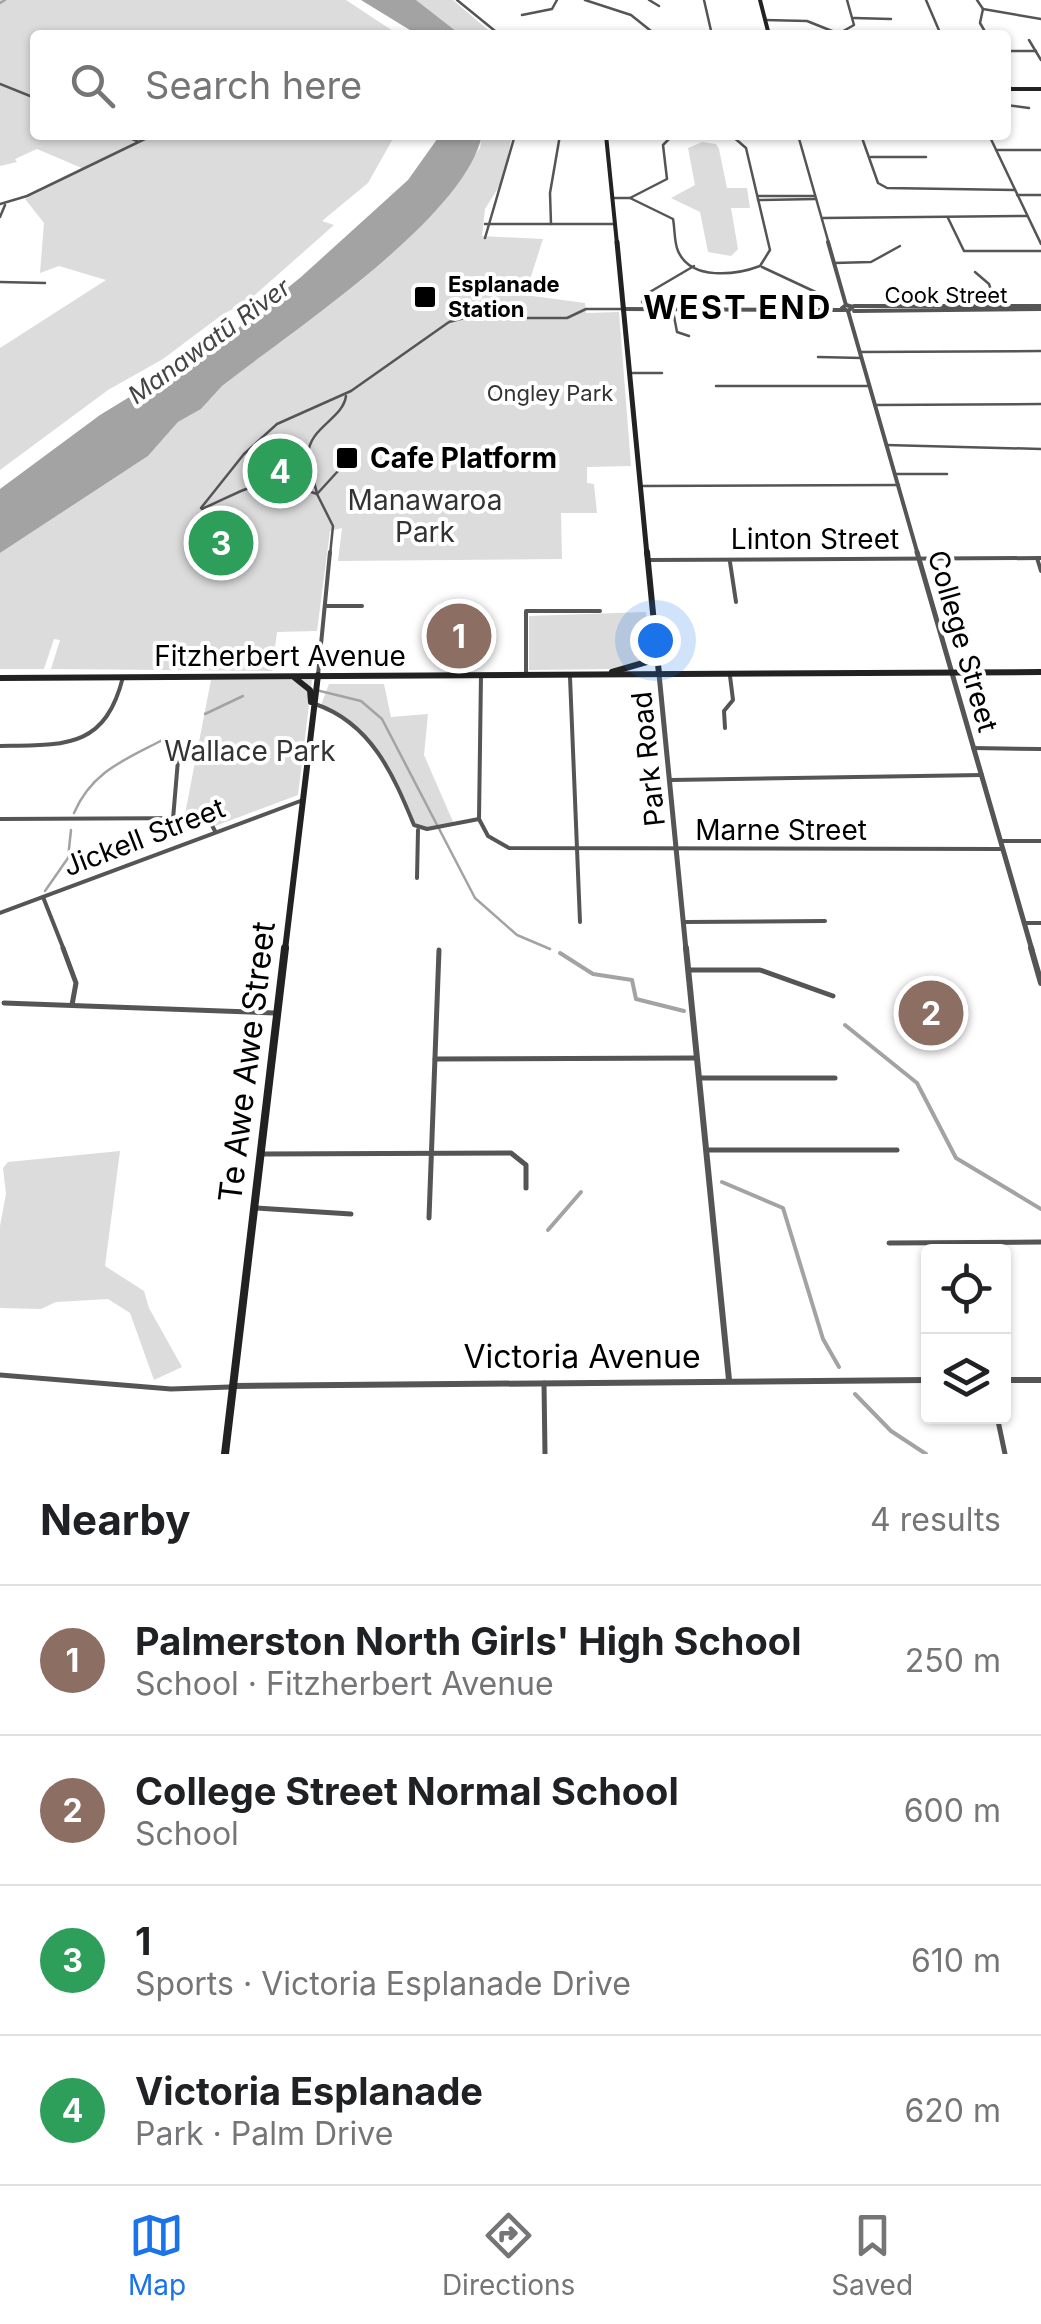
<!DOCTYPE html>
<meta charset="utf-8">
<style>
body{margin:0;font-family:Inter,sans-serif;background:#f6f6f6;color:#202124}
.controls{position:absolute;right:30px;bottom:30px;display:grid;overflow:hidden;border-radius:10px;box-shadow:0 2px 8px #0004}
.controls button{width:90px;height:90px;display:grid;place-items:center;padding:0;border:0;border-bottom:2px solid #e0e0e0;background:#fff;color:#202124;font:50px sans-serif}
.you{position:absolute;left:655px;top:640px;width:35px;height:35px;margin:-25px;border:8px solid #fff;border-radius:50%;background:#1a73e8;box-shadow:0 0 0 15px #1a73e833}
.badge{display:grid;place-items:center;width:65px;height:65px;border-radius:50%;background:#1a73e8;color:#fff;font-size:32px;font-weight:700}
.pin{position:absolute;translate:-50% -50%;border:5px solid #fff;box-shadow:0 2px 10px #0006}
.list{margin:0;padding:0;list-style:none}
h2{display:flex;justify-content:space-between;align-items:center;height:130px;margin:0;padding:0 40px;font-size:42px}
h2 small{font-size:32px;font-weight:400;color:#757577}
.list li{display:grid;grid-template-columns:65px 1fr auto;gap:30px;align-items:center;box-sizing:border-box;height:150px;padding:0 40px;border-top:2px solid #e0e0e0}
.list b{display:block;font-size:38px;white-space:nowrap}
.list p{margin:0;font-size:32px;white-space:nowrap;color:#757577}
.list em{font-size:32px;font-style:normal;color:#757577}
.icon{flex:none;width:55px;height:55px;fill:none;stroke:currentColor;stroke-width:2;stroke-linecap:round;stroke-linejoin:round}
.map{position:relative;flex:none;width:1041px;height:1454px;overflow:hidden}
.search{position:absolute;background:#fff;box-shadow:0 2px 8px #0004;left:30px;right:30px;top:30px;height:110px;display:flex;align-items:center;gap:25px;box-sizing:border-box;padding:0 35px;border-radius:10px;color:#757577;font-size:38px}
.sheet{height:730px;background:#fff}
nav{display:flex;justify-content:space-around;align-items:center;box-sizing:border-box;height:140px;border-top:2px solid #e0e0e0;background:#fff;font-size:28px;color:#757577}
nav a{display:grid;justify-items:center;gap:5px}
nav .on{color:#1a73e8}
.map>svg:first-child{display:block}
.green{fill:#dcdcdc}
.water{fill:#a3a3a3}
.lines{fill:none;stroke-linecap:round;stroke-linejoin:round}
.stream-far1{stroke:#a3a3a3;stroke-width:2.5}
.stream{stroke:#a3a3a3;stroke-width:4}
.minor-far2{stroke:#555;stroke-width:2.5}
.minor-far1{stroke:#555;stroke-width:4}
.minor{stroke:#555;stroke-width:5}
.tertiary-far3{stroke:#555;stroke-width:2.5}
.tertiary-far2{stroke:#555;stroke-width:4}
.tertiary-far1{stroke:#555;stroke-width:5}
.tertiary{stroke:#555;stroke-width:6}
.secondary-far3{stroke:#222;stroke-width:4}
.secondary-far2{stroke:#222;stroke-width:5}
.secondary-far1{stroke:#222;stroke-width:6}
.secondary{stroke:#222;stroke-width:8}
.poi-dot{fill:#000;stroke:#fff;stroke-width:4}
.labels{text-anchor:middle;stroke-width:8;stroke-linejoin:round;paint-order:stroke}
.far-poi-label{font-size:22px;font-weight:bold;fill:#000;stroke:#fff;text-anchor:start}
.far-street-label{font-size:22px;fill:#000;stroke:#fff}
.far-park-label{font-size:22px;fill:#333;stroke:#fff}
.far-water-label{font-size:25px;font-style:italic;fill:#444;stroke:#fff}
.poi-label{font-size:28px;font-weight:bold;fill:#000;stroke:#fff;text-anchor:start}
.park-label{font-size:28px;fill:#333;stroke:#fff}
.street-label{font-size:28px;fill:#000;stroke:#fff}
.far-district-label{font-size:32px;font-weight:bold;letter-spacing:2.5px;fill:#000;stroke:#fff}
.near-street-label{font-size:32px;fill:#000;stroke:#fff}
</style>
<div class="map">
<svg width="1041" height="1454" viewBox="0 0 1041 1454">
<rect width="100%" height="100%" fill="#fff"/>
<!-- green -->
<g class="green">
<polygon points="0,0 346,0 399,35 35,35 35,135 395,135 368,183 322,221 334,225 247,302 223,314 163,359 108,390 0,470 0,348 106,280 59,266 40,273 44,223 25,199 84,169 37,149 15,159 17,162 0,166"/>
<polygon points="416,0 453,0 494,35 461,35"/>
<polygon points="482,135 512,135 503,180 485,209 482,236 543,239 525,295 585,303 586,313 619,312 631,466 587,467 587,483 594,484 597,513 561,513 562,559 338,561 342,528 330,531 317,631 277,632 272,671 51,669 60,640 54,639 44,669 0,669 0,553 148,456 178,422 201,409 222,386 366,273 417,229 480,148"/>
<polygon points="702,142 716,144 719,149 727,188 747,188 750,208 731,208 738,249 731,256 708,252 700,212 671,198 695,185 688,148"/>
<polygon points="646,612 650,658 614,669 529,670 529,616"/>
<polygon points="211,680 312,680 298,795 215,826 209,820 184,819"/>
<path d="M329 684H384L391 717 428 714 424 755 454 824 427 829 414 825C394 778 373 724 321 705Z"/>
<polygon points="120,1151 105,1266 144,1291 149,1308 182,1367 154,1380 130,1313 108,1299 56,1302 41,1309 0,1308 0,1226 6,1194 3,1168 8,1162"/>
</g>
<!-- water -->
<g class="water">
<polygon points="361,0 416,0 461,35 418,35"/>
<path d="M440 135H482C465 218 290 332 222 386L201 409 178 422 148 456 0 553V489L100 415 226 338 301 277 408 180Z"/>
</g>
<g class="lines">
<!-- stream-far1 -->
<g class="stream-far1">
<polyline points="0,3 5,0"/>
<polyline points="316,690 361,701 382,719 475,898 517,935 550,949"/>
<polyline points="205,714 243,696"/>
<path d="M74 813C93 769 128 759 168 737"/>
<polyline points="45,891 68,858 71,830"/>
</g>
<!-- stream -->
<g class="stream">
<polyline points="560,953 593,974 632,980 636,999 684,1011"/>
<polyline points="845,1025 917,1083 956,1158 1041,1209"/>
<polyline points="722,1182 783,1208 823,1339 839,1367"/>
<polyline points="548,1230 581,1192"/>
<polyline points="855,1394 891,1431 926,1454"/>
</g>
<!-- minor-far2 -->
<g class="minor-far2">
<polyline points="457,0 500,35"/>
<polyline points="585,0 631,15 656,35"/>
<polyline points="649,0 659,6"/>
<polyline points="704,0 712,35"/>
<polyline points="977,0 983,9 980,23 987,35"/>
<polyline points="983,9 1041,19"/>
<polyline points="522,15 552,9 557,0"/>
<polyline points="854,18 891,19"/>
<polyline points="765,20 807,21 842,35"/>
<polyline points="838,34 854,25 847,0"/>
<polyline points="1029,40 1041,60"/>
<polyline points="1006,51 1036,51"/>
<polyline points="1006,78 1011,89"/>
<polyline points="0,84 35,98"/>
<polyline points="1006,105 1029,108"/>
<polyline points="123,135 137,141"/>
<polyline points="861,135 878,183 887,188 1015,190"/>
<polyline points="996,150 1041,150"/>
<polyline points="871,157 926,157"/>
<polyline points="1017,195 1041,195"/>
<polyline points="758,196 815,196"/>
<polyline points="612,198 630,198 667,179 663,145 673,135"/>
<path d="M630 198 673 219C675 229 674 242 678 251 691 281 736 275 760 266L770 250 746 148 731 135"/>
<polyline points="758,200 816,199"/>
<polyline points="0,204 27,196 153,135"/>
<polyline points="0,217 5,205"/>
<polyline points="823,218 1027,216"/>
<polyline points="948,218 964,251 1041,251"/>
<polyline points="485,224 615,224"/>
<polyline points="551,224 550,193 560,135"/>
<polyline points="485,238 515,135"/>
<polyline points="834,263 871,262 900,246"/>
<polyline points="762,267 822,295 826,307"/>
<polyline points="975,272 989,284 996,305"/>
<polyline points="0,282 45,283"/>
<polyline points="652,311 642,302 643,296 694,266"/>
<polyline points="673,311 677,332 689,336"/>
<polyline points="860,352 1041,351"/>
<polyline points="818,357 862,358"/>
<polyline points="631,373 662,373"/>
<polyline points="716,386 869,386"/>
<polyline points="875,405 1041,404"/>
<polyline points="886,445 1041,449"/>
<polyline points="895,474 947,474"/>
<polyline points="642,486 899,485"/>
<path d="M317 494C315 481 307 469 308 455 309 427 343 419 346 396"/>
<polyline points="317,494 338,471 352,468"/>
<polyline points="201,508 244,454 277,424 351,391 449,322 464,318 567,318 586,309 623,309"/>
<path d="M202 509C252 487 263 473 317 494L333 526 330 555"/>
</g>
<!-- minor-far1 -->
<g class="minor-far1">
<polyline points="1037,558 1041,571"/>
<polyline points="648,560 1041,558"/>
<polyline points="730,562 736,602"/>
<polyline points="327,606 362,606"/>
<polyline points="526,672 526,611 600,611"/>
<polyline points="318,675 330,552"/>
<polyline points="481,675 479,819 488,836 509,848 1002,849"/>
<polyline points="570,677 580,922"/>
<path d="M315 704C371 723 393 774 414 825L427 829 479 819"/>
<polyline points="725,728 724,711 733,700 730,676"/>
<path d="M0 746C65 745 105 749 123 677"/>
<polyline points="973,748 1041,749"/>
<polyline points="671,780 982,775"/>
<polyline points="0,819 202,818 209,820 215,831"/>
<polyline points="173,819 178,760"/>
<polyline points="1001,841 1041,841"/>
<polyline points="417,878 418,830"/>
<polyline points="43,897 64,950"/>
<polyline points="0,913 303,800"/>
<polyline points="685,922 825,921"/>
<polyline points="1026,923 1041,923"/>
</g>
<!-- minor -->
<g class="minor">
<polyline points="63,948 76,983 72,1005"/>
<polyline points="689,970 760,970 833,996"/>
<polyline points="4,1003 275,1013"/>
<polyline points="435,1059 695,1058"/>
<polyline points="700,1078 835,1078"/>
<polyline points="707,1150 897,1150"/>
<polyline points="262,1154 511,1153 526,1165 526,1188"/>
<polyline points="256,1208 351,1214"/>
<polyline points="429,1218 439,950"/>
<polyline points="889,1243 1041,1242"/>
<polyline points="0,1375 171,1389 230,1387"/>
<polyline points="544,1383 545,1454"/>
<polyline points="997,1416 1005,1454"/>
</g>
<!-- tertiary-far3 -->
<g class="tertiary-far3">
<polyline points="926,0 941,35"/>
<polyline points="798,135 829,244"/>
<polyline points="989,135 1041,244"/>
</g>
<!-- tertiary-far2 -->
<g class="tertiary-far2">
<polyline points="828,242 846,305 853,307 848,311"/>
<polyline points="846,305 842,308 848,311 918,555"/>
<polyline points="854,306 1041,306"/>
<polyline points="623,309 844,310"/>
<polyline points="854,311 1041,309"/>
</g>
<!-- tertiary-far1 -->
<g class="tertiary-far1">
<polyline points="917,552 1032,950"/>
<polyline points="659,674 686,950"/>
</g>
<!-- tertiary -->
<g class="tertiary">
<polyline points="686,948 729,1380"/>
<polyline points="1031,948 1041,983"/>
<polyline points="1004,1380 1041,1380"/>
<polyline points="235,1386 928,1380"/>
</g>
<!-- secondary-far3 -->
<g class="secondary-far3">
<polyline points="760,0 769,35"/>
<polyline points="1006,89 1041,89"/>
<polyline points="606,135 617,244"/>
</g>
<!-- secondary-far2 -->
<polyline class="secondary-far2" points="617,242 647,555"/>
<!-- secondary-far1 -->
<g class="secondary-far1">
<polyline points="647,552 659,674"/>
<polyline points="612,672 657,659"/>
<polyline points="0,678 1041,672"/>
<polyline points="295,678 310,690 311,702"/>
<polyline points="285,950 318,675"/>
</g>
<!-- secondary -->
<polyline class="secondary" points="225,1454 285,948"/>
</g>
<!-- markers -->
<g class="poi-dot">
<rect x="413" y="285" width="24" height="24" rx="5"/>
<rect x="335" y="446" width="24" height="24" rx="5"/>
</g>
<g class="labels">
<!-- far-poi labels -->
<g class="far-poi-label">
<text x="448" y="292">Esplanade<tspan x="448" dy="25">Station</tspan></text>
</g>
<!-- far-street labels -->
<g class="far-street-label">
<text x="946" y="303">Cook Street</text>
</g>
<!-- far-park labels -->
<g class="far-park-label">
<text x="550" y="401">Ongley Park</text>
</g>
<!-- far-water labels -->
<g class="far-water-label">
<text transform="translate(209 341) rotate(-36)" y="9">Manawatū River</text>
</g>
<!-- poi labels -->
<g class="poi-label">
<text x="370" y="468">Cafe Platform</text>
</g>
<!-- park labels -->
<g class="park-label">
<text x="425" y="510">Manawaroa<tspan x="425" dy="32">Park</tspan></text>
<text x="250" y="761">Wallace Park</text>
</g>
<!-- street labels -->
<g class="street-label">
<text x="815" y="549">Linton Street</text>
<text transform="translate(963 641) rotate(74)" y="10">College Street</text>
<text x="280" y="666">Fitzherbert Avenue</text>
<text transform="translate(648 759) rotate(-96)" y="10">Park Road</text>
<text x="781" y="840">Marne Street</text>
<text transform="translate(144 837) rotate(-21)" y="10">Jickell Street</text>
</g>
<!-- far-district labels -->
<g class="far-district-label">
<text x="738" y="319">WEST END</text>
</g>
<!-- near-street labels -->
<g class="near-street-label">
<text transform="translate(247 1062) rotate(-83)" y="11">Te Awe Awe Street</text>
<text x="582" y="1368">Victoria Avenue</text>
</g>
</g>
</svg>
<div class="controls">
<button><svg class="icon" aria-label="locate" viewBox="0 0 24 24"><circle cx="12" cy="12" r="6"/><path d="M12 2v4M12 18v4M2 12h4M18 12h4"/></svg></button>
<button><svg class="icon" aria-label="layers" viewBox="0 0 24 24"><path d="M12 4l9 5-9 5-9-5zM3 14l9 5 9-5"/></svg></button>
</div>
<div class="you"></div>
<div class="pin badge" style="left:459px;top:636px;background:#8d6e63">1</div>
<div class="pin badge" style="left:931px;top:1013px;background:#8d6e63">2</div>
<div class="pin badge" style="left:221px;top:543px;background:#2e9e5b">3</div>
<div class="pin badge" style="left:280px;top:471px;background:#2e9e5b">4</div>
<div class="search"><svg class="icon" aria-label="search" viewBox="0 0 24 24"><circle cx="10" cy="10" r="6"/><path d="M15 15l6 6"/></svg>Search here</div>
</div>
<section class="sheet">
<h2>Nearby<small>4 results</small></h2>
<ul class="list">
<li><span class="badge" style="background:#8d6e63">1</span><div><b>Palmerston North Girls' High School</b><p>School · Fitzherbert Avenue</p></div><em>250 m</em></li>
<li><span class="badge" style="background:#8d6e63">2</span><div><b>College Street Normal School</b><p>School</p></div><em>600 m</em></li>
<li><span class="badge" style="background:#2e9e5b">3</span><div><b>1</b><p>Sports · Victoria Esplanade Drive</p></div><em>610 m</em></li>
<li><span class="badge" style="background:#2e9e5b">4</span><div><b>Victoria Esplanade</b><p>Park · Palm Drive</p></div><em>620 m</em></li>
</ul>
</section>
<nav>
<a class="on"><svg class="icon" aria-label="map" viewBox="0 0 24 24"><path d="M3 6l6-2 6 2 6-2v14l-6 2-6-2-6 2zM9 4v14M15 6v14"/></svg>Map</a>
<a><svg class="icon" aria-label="directions" viewBox="0 0 24 24"><path d="M12 3l9 9-9 9-9-9zM9 14v-3h6M13 9l2 2-2 2"/></svg>Directions</a>
<a><svg class="icon" aria-label="saved" viewBox="0 0 24 24"><path d="M7 4h10v16l-5-4-5 4z"/></svg>Saved</a>
</nav>
